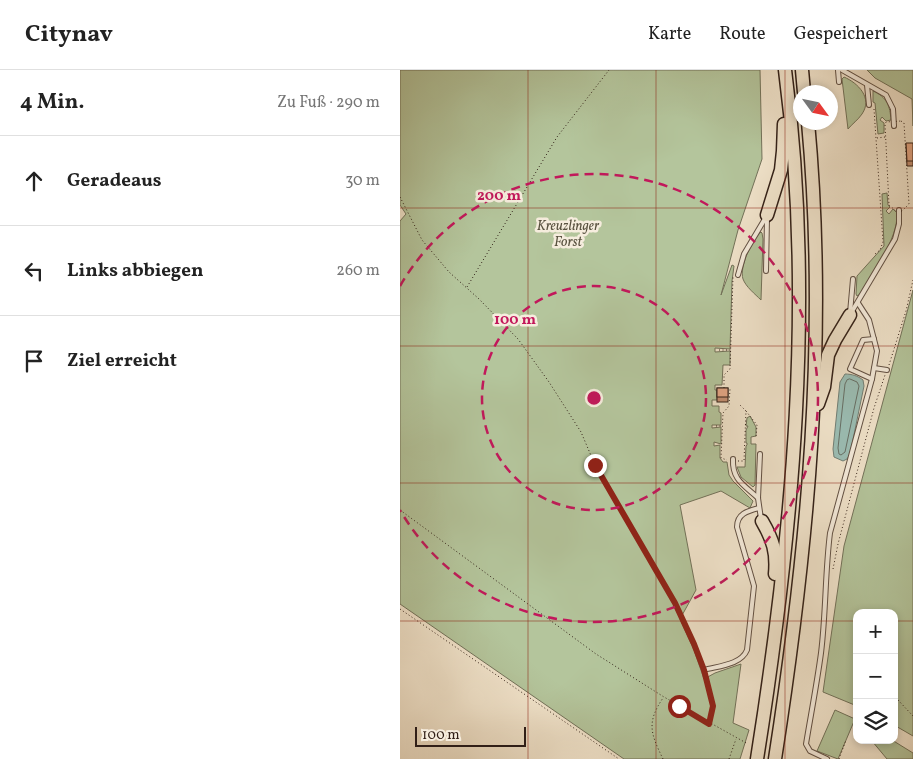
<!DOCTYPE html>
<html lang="de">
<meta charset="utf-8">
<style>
body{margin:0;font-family:Vollkorn,serif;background:#f2f2f2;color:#222}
.controls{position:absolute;right:15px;bottom:15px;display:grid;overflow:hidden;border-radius:10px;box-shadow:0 2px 8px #0003}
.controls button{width:45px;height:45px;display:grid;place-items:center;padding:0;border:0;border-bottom:1px solid #e0e0e0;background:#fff;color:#222;font:25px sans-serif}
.compass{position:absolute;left:393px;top:15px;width:45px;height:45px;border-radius:50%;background:#fff;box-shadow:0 2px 8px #0003;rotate:123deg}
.scale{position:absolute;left:15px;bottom:12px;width:111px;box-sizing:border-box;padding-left:5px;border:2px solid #311f17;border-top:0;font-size:14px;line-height:18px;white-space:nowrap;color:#311f17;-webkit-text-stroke:4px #f6edde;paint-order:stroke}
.stop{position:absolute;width:15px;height:15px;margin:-11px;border:4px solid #8f2418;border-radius:50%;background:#fff}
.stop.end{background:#8f2418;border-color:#fff;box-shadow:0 1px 5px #0008}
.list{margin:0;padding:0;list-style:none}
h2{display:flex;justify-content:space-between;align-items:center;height:65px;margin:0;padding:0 20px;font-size:21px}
h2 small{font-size:16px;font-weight:400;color:#767676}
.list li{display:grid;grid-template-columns:32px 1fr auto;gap:15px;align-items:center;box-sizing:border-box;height:90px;padding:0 20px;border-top:1px solid #e0e0e0}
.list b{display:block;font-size:19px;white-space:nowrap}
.list em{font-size:16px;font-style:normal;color:#767676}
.icon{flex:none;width:28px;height:28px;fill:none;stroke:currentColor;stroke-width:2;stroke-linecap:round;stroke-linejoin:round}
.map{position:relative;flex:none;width:513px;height:689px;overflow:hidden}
header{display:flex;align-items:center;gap:30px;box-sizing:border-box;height:70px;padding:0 25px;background:#fff;border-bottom:1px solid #e0e0e0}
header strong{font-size:24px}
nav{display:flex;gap:28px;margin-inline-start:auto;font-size:18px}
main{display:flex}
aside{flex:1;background:#fff}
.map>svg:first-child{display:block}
.green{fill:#b4c59c;stroke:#72725a}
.water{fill:#9bbfb6;stroke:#717f76}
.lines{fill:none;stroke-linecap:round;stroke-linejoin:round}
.shore{stroke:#666f66;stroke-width:1}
.service-casing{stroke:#615044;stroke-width:6}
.motorway-casing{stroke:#311f17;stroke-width:15}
.path{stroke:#311f17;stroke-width:1;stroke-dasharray:1 2.5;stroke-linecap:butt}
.service{stroke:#f6edde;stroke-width:4}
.motorway{stroke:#f1e4cc;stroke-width:12}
.wall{fill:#c59073;stroke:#311f17}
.building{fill:#e5a786;stroke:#311f17}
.route{stroke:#8f2418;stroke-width:6}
.grid{fill:none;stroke:#8f2418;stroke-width:1;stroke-opacity:0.55}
.ring{fill:none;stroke:#c2185b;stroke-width:2.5;stroke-dasharray:9 6}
.labels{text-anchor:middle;stroke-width:5;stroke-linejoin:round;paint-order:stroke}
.park-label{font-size:14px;font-style:italic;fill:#58513f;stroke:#f6edde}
.centre{fill:#c2185b;stroke:#f6edde;stroke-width:2.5}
.ring-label{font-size:15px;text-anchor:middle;font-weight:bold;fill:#c2185b;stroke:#f6edde;stroke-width:5;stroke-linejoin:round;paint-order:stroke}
</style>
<header>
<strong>Citynav</strong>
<nav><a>Karte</a><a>Route</a><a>Gespeichert</a></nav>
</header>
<main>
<aside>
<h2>4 Min.<small>Zu Fuß · 290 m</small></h2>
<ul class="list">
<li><svg class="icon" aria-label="ahead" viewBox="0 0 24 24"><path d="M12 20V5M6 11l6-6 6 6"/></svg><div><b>Geradeaus</b></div><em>30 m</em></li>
<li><svg class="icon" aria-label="left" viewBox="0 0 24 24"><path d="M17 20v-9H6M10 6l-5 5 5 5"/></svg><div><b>Links abbiegen</b></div><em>260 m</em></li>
<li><svg class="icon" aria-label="arrive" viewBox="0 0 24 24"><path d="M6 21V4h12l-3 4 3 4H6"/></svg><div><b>Ziel erreicht</b></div></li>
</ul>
</aside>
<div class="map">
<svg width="513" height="689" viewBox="0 0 513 689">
<rect width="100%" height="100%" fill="#f1e4cc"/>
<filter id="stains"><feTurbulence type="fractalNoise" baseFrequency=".004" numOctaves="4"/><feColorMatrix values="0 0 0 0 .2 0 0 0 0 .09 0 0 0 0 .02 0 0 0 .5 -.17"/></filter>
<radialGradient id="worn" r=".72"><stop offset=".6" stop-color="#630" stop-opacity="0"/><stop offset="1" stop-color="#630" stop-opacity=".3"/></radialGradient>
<!-- green -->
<g class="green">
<polygon points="0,0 360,0 362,89 338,160 321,225 332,195 334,196 332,211 330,279 315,278 315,282 330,281 330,295 323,295 322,315 315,315 315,320 317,320 317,330 312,330 312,336 319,336 319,342 321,343 321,355 312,355 312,358 321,357 321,374 314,372 314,376 320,375 320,388 323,392 327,392 329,405 333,411 353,431 350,438 321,421 280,435 296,520 280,549 294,580 304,609 315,603 341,594 333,653 349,660 340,689 224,689 0,534 0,151 6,144 0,135"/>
<polygon points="467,0 513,0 513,56 512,29 475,8"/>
<path d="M444 7C458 13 473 28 462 44 458 50 452 54 448 59L442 9Z"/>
<path d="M473 21C487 27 490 36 491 50L486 51 482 47 480 50 484 53V63L478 64 475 33 473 32Z"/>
<path d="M487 123 488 135 490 137 486 141 489 144 493 139 497 143C498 170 473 201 460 224L457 226 456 224 457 206 484 176 482 124Z"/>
<path d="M361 162 362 163 363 169 361 230C355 224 346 217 343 209 339 197 352 170 361 162Z"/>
<polygon points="513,220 513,666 494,655 494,543 457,543 457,636 423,622 444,476"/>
<polygon points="350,346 356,357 356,366 351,367 351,374 356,374 355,415 353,417 341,407 337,397 345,397 346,376 347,375 347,373 346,373 346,360 348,356 346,356 347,348"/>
<polygon points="435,640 455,649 438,689 417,681"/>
<polygon points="492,670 513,683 513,689 487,689 472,671"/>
</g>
<!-- water -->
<path class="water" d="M445 304C452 304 458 306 463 310L464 316 450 384 447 389 443 391 434 387 433 379 440 312Z"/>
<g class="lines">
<!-- shore -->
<polygon class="shore" points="450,309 457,312 459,316 445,382 441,385 439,384 438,378 445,314 447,310"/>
<defs>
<g id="service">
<polyline points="438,0 439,12"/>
<polyline points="442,0 486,25 493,39 494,56"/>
<polyline points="467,15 469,35"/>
<polyline points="366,201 367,148"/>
<polyline points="338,205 344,184 366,147"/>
<polyline points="450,243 453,209"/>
<polyline points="451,243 495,169 499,154 499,140"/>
<polyline points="474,298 487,300"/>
<polyline points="472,309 450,299 463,270 474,269"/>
<polyline points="360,384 358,428 361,449"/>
<path d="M333 389C332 410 344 415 358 428"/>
<path d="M304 600C318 596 341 595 347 580L354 516 337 457C337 444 347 441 359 438"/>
<path d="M427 689 410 681 406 674C411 644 417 613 421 583 426 543 425 503 430 463L472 309 477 281 469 250 458 233"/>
</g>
<g id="motorway">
<polyline points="402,0 404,22"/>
<polyline points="367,145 381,100 383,81 384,54"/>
<polyline points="418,334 424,317 428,285 435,270 450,245"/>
<path d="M362 451C373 470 377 482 375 504"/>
<path d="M357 689C393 462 415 229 385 0"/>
<path d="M375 689C408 477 428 267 408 52"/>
</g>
</defs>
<!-- service casing -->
<use href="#service" class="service-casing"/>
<!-- motorway casing -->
<use href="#motorway" class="motorway-casing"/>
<!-- path -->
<g class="path">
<polyline points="474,39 483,172 480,180 475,184"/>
<polygon points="501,51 504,53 509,134 502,141 496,141 489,135 485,54 486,52"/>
<polyline points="477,68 485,67"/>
<polyline points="0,127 22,170 49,202 79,229 118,269 149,312 181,362 195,395 275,533 294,574 302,595"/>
<polyline points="67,217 157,67 209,0"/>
<polyline points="319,280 331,280"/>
<polyline points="489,295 506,241 513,210"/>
<polyline points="324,318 324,305 330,299 333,207"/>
<polyline points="327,319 330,319 329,336 323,343 321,388 327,390"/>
<polyline points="346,341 357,355 356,367"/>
<polyline points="316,356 322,356"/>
<polyline points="338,391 344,391 346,341 339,334"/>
<polyline points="0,440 196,584 264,627 348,674"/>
<polyline points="433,499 438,474 474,338 485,305"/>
<polyline points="0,539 219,689"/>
<polyline points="305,606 313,636 309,654"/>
<polyline points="498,630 513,646"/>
<path d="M263 689C251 664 246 653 263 628"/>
<polyline points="329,689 336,669"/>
<polyline points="439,689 446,670"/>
</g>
<!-- service -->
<use href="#service" class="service"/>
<!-- motorway -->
<use href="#motorway" class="motorway"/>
</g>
<!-- wall -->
<g class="wall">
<polygon points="506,73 513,82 513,96 507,96"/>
<rect x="317" y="318" width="11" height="14"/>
</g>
<!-- building -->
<g class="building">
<polygon points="506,73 513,73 513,91 507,91"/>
<rect x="317" y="318" width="11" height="9"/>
</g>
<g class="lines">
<!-- route -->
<polyline class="route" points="195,395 275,533 294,574 304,600 313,636 309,654 279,636"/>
</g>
<!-- grid -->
<path class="grid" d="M128 0V689M256 0V689M385 0V689M0 138H513M0 276H513M0 413H513M0 551H457M494 551H513"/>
<!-- distance rings -->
<g class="ring">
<circle cx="194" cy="328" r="112"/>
<path d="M0 216A224 224 0 1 1 0 440"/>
</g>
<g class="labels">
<!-- park labels -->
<g class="park-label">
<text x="168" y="160">Kreuzlinger<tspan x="168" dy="16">Forst</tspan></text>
</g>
</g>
<circle cx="194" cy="328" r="8" class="centre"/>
<g class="ring-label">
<text x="99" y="130">200 m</text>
<text x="115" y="254">100 m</text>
</g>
<rect width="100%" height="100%" filter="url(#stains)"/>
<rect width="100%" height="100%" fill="url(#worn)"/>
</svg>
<div class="controls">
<button>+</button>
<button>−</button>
<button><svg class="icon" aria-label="layers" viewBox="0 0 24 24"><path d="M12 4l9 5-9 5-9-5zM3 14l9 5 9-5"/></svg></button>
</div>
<svg class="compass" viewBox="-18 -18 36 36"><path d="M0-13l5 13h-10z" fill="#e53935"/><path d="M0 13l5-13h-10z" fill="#767676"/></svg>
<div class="scale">100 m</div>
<div class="stop" style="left:279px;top:636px"></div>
<div class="stop end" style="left:195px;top:395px"></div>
</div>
</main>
